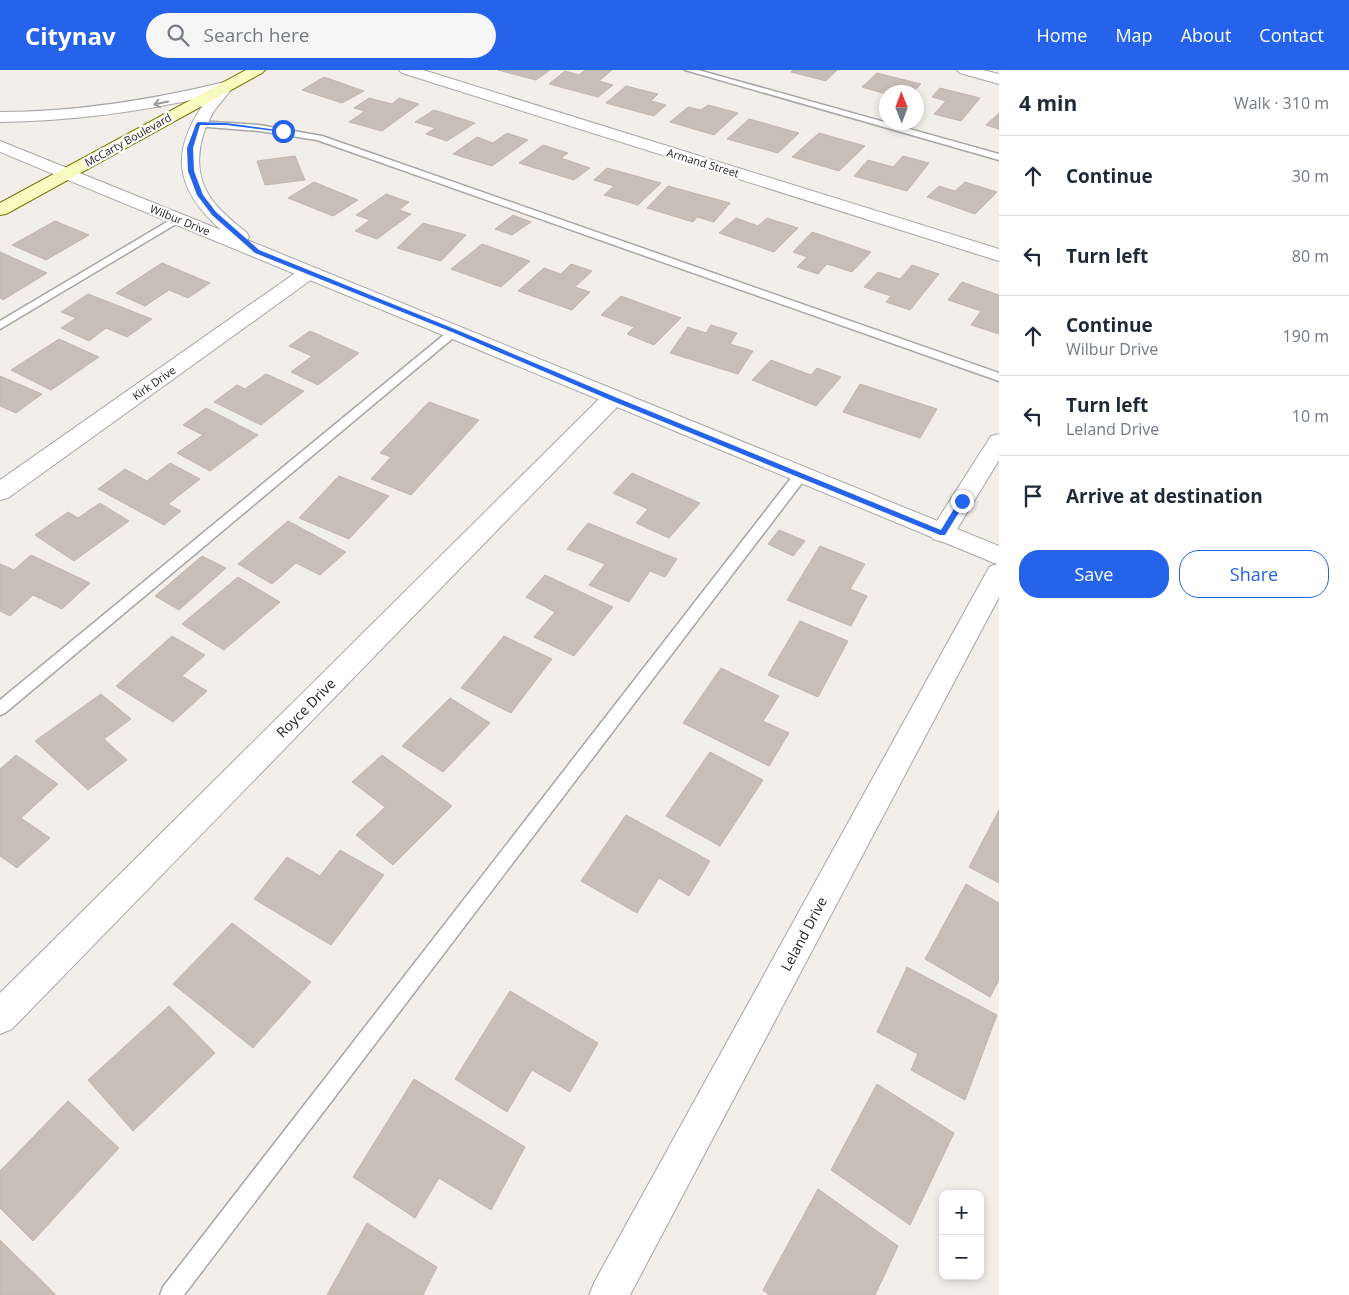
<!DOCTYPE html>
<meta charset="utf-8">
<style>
body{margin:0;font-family:"Open Sans",sans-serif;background:#f6f6f7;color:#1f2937}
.controls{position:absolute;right:15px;bottom:15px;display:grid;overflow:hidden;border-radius:10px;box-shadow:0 2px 8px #0003}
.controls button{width:45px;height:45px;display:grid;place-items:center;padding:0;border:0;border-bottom:1px solid #e0e1e3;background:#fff;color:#1f2937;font:25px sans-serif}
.compass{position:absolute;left:879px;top:15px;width:45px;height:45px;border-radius:50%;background:#fff;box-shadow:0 2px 8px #0003;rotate:359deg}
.stop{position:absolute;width:15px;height:15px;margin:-11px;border:4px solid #2563eb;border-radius:50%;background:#fff}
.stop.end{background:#2563eb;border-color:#fff;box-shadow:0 1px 5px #0008}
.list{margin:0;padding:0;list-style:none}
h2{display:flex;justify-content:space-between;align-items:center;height:65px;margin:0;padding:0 20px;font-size:21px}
h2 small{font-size:16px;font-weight:400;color:#747a83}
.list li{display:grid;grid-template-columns:32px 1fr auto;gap:15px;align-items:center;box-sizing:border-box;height:80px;padding:0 20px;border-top:1px solid #e0e1e3}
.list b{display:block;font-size:19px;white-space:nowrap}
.list p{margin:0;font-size:16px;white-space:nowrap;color:#747a83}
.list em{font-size:16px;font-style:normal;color:#747a83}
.actions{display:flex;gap:10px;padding:15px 20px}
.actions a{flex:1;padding:11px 0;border:1px solid #2563eb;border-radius:20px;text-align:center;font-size:18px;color:#2563eb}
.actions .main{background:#2563eb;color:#fff}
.icon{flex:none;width:28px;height:28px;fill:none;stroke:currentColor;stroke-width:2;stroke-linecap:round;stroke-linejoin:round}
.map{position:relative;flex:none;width:999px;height:1225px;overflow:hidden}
header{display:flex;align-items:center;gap:30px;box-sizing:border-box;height:70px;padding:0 25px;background:#2563eb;color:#fff}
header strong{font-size:24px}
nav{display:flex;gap:28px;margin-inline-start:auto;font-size:18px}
.search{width:350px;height:45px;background:#f6f6f7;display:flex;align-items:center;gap:12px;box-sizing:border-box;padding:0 18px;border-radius:28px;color:#747a83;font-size:19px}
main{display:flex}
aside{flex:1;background:#fff}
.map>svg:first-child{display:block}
.building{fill:#c7beb8;stroke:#c3b5ab}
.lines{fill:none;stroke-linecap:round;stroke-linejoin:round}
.service-casing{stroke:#a6a6a6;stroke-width:3}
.minor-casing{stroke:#a6a6a6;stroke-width:2}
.tertiary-casing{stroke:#a6a6a6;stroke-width:2}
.secondary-casing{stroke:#717b06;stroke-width:2}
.service{fill:#fff;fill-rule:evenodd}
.minor{fill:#fff;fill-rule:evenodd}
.tertiary{fill:#fff;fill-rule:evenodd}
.secondary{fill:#f8fabf;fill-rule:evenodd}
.oneway{stroke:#9c9c9c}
.route{fill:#2563eb}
.labels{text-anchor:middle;stroke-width:4.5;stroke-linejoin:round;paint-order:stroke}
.far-street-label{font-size:11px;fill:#222;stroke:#fff}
.street-label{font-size:14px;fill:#222;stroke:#fff}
</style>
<header>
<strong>Citynav</strong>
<div class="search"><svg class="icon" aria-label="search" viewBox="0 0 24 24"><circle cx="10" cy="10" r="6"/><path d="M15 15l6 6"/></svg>Search here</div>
<nav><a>Home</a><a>Map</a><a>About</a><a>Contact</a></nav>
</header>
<main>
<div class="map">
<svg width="999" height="1225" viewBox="0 0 999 1225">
<rect width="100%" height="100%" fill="#f2eee9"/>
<!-- building -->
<g class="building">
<polygon points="498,0 550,0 536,10"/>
<polygon points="585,0 612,0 599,11 613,15 598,27 549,14 565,1 579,5"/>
<polygon points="793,0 837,0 826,11 791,2"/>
<polygon points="877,3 921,14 913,22 886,24 862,17"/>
<polygon points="324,7 364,21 342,33 302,20"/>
<polygon points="626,16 658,24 651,31 666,35 654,46 606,33"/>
<polygon points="940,18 980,28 961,51 934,44 946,31 932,27"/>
<polygon points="369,28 392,34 399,28 419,34 382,61 349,52 365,41 354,38"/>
<polygon points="708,35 738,43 714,65 670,52 688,37 701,40"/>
<polygon points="434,40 475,53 447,71 426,64 435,58 415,52"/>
<polygon points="999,43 999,59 986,55"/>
<polygon points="749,49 799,63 778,83 727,69"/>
<polygon points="507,63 528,70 492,96 453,84 477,67 493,73"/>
<polygon points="819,63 865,76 839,101 792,87"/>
<polygon points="543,75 568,83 561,88 590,98 574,110 519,93"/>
<polygon points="295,86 305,110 265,115 257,91"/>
<polygon points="903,86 929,93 907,121 854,106 868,90 893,97"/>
<polygon points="607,98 661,113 638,135 604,125 614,116 594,110"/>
<polygon points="314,112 358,130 333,146 288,128"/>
<polygon points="965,112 997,122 975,144 927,127 939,116 955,121"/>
<polygon points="668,116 730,133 714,152 697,147 693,152 647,138"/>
<polygon points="386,124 409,132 399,140 411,144 377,169 355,161 370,150 356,145"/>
<polygon points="513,145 531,152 512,165 495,159"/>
<polygon points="736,148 758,156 767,148 798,158 774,182 719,163"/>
<polygon points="55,151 89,165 46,190 12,175"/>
<polygon points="423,153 466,165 441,191 397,178"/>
<polygon points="812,162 871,182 852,202 827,194 818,204 797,197 807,187 793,182"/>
<polygon points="482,174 530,191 501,217 451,199"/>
<polygon points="0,182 47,203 3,230 0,228"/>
<polygon points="162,193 210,213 188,228 169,220 145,236 116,223"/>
<polygon points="571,194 592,201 575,217 590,222 572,240 518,221 544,198 561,204"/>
<polygon points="912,195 939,204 910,240 886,232 891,226 864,217 878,202 900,209"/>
<polygon points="962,212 999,225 999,264 971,255 981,241 948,230"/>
<polygon points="88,224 152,249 127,267 106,258 89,271 61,258 76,248 61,242"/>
<polygon points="621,226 681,248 654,275 627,264 634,257 601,245"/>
<polygon points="711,255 737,263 730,274 753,281 738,304 670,283 688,257 706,263"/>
<polygon points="310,261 359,283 318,315 291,302 312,286 289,276"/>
<polygon points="59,269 99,287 51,320 11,300"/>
<polygon points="771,290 811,305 817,298 841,307 816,336 752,310"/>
<polygon points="266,304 304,321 261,355 214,332 237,315 245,319"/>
<polygon points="0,306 42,324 16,343 0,336"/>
<polygon points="860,314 937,339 920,368 843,342"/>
<polygon points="429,332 479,350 411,425 371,409 391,387 380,383"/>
<polygon points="206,338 258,365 210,401 177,383 203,365 183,355"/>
<polygon points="170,393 200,409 168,434 181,441 164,455 98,419 125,399 147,411"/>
<polygon points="632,403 700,433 669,468 636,453 648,439 613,423"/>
<polygon points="339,406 389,426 349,469 299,448"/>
<polygon points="100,433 129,451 74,491 35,465 68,442 78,448"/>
<polygon points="288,451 346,482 320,505 296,493 272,514 238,494"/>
<polygon points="588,453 677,489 665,507 650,501 629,532 589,515 605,494 567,479"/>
<polygon points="779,460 805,471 793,486 768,474"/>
<polygon points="820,476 865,494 850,519 867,526 851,556 787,530"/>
<polygon points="31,485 90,513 62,539 33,525 10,546 0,541 0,494 14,500"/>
<polygon points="202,486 226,498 179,540 155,526"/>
<polygon points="545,505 613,537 574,586 534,567 555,542 526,527"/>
<polygon points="238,507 280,532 224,580 182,554"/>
<polygon points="800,551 848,571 818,627 768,605"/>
<polygon points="172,566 205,585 182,606 207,621 173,652 116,616"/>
<polygon points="504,566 552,589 511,643 461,618"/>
<polygon points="721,598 779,626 763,651 789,663 769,696 683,653"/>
<polygon points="101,624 131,649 104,669 127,690 88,720 35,671"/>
<polygon points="450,628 490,653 443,702 402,676"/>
<polygon points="710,682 763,710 720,776 666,746"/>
<polygon points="16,685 58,714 21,748 50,768 17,798 0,786 0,699"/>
<polygon points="382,685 452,736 393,795 356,765 385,737 352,712"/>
<polygon points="999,740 999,813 969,797"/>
<polygon points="626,745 710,791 689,826 659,808 637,843 581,811"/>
<polygon points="340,780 384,805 331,875 254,829 287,787 320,806"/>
<polygon points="966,814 999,833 999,910 990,927 925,889"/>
<polygon points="232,853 311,912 253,978 173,914"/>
<polygon points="907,897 997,945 965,1030 911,1000 918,984 877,962"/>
<polygon points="510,921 598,973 570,1022 532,1000 507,1042 455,1009"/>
<polygon points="169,936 215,983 133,1061 88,1010"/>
<polygon points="414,1009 525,1077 491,1140 439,1108 415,1148 353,1107"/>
<polygon points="877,1014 954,1063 910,1155 831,1100"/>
<polygon points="68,1031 119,1078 33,1171 0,1138 0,1101"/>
<polygon points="818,1119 898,1176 875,1225 769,1225 763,1220"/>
<polygon points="367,1153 437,1197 423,1225 327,1225"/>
<polygon points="0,1170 56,1225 0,1225"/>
</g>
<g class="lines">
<defs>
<g id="service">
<polygon points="685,0 698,0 999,84 999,90"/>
<polygon points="198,51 259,55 322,66 999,303 999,311 317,70 259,61 195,56 195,52"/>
<polygon points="177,146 182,149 181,151 0,259 0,251"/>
<polygon points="455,258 461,261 459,263 5,643 0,645 0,630 451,259"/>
<polygon points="800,402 805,403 806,406 805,409 184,1225 160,1225 163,1217 795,403"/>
</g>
<g id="minor">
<polygon points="399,0 423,0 999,179 999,191 402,3"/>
<polygon points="957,0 983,0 999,4 999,14 960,3"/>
<polygon points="308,197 315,199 318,203 315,207 8,428 0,430 0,410 301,199"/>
<polygon points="613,321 621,323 624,328 621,333 12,959 0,964 0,923 605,323"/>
<polygon points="999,364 999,390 951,469 942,472 933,469 930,463 933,457 991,366"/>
<polygon points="999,494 999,527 630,1225 589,1225 595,1211 986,503 990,496"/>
</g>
<path id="tertiary" d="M225 12 231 14 233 17C227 25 220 33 214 41 197 69 192 104 213 131 222 143 235 153 247 163L249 167 247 170 999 476V495L0 82V71L221 160C171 115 171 78 209 26 140 42 71 51 0 52V42C77 42 150 30 225 12Z"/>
<polygon id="secondary" points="246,0 265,0 262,3 6,144 0,145 0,133"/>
</defs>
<!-- service casing -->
<use href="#service" class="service-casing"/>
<!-- minor casing -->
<use href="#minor" class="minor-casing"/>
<!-- tertiary casing -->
<use href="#tertiary" class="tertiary-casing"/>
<!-- secondary casing -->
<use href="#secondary" class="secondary-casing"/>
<!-- service -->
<use href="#service" class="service"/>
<!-- minor -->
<use href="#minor" class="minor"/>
<!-- tertiary -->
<use href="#tertiary" class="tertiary"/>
<!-- secondary -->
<use href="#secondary" class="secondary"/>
</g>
<!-- one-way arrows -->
<defs><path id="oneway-shaft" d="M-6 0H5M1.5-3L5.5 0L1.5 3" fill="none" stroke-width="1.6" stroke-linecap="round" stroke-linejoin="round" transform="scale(1.25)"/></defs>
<use class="oneway" href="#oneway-shaft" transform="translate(161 33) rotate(168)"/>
<!-- route -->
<polygon class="route" points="198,52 226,53 285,61 283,62 226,55 200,55 193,78 194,101 203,125 216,142 259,180 457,260 615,327 941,460 960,429 966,431 945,465 940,465 610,330 452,262 255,183 212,145 197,125 188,101 187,78 196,54"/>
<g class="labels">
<!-- far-street labels -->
<g class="far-street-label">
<text transform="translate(128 70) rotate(-29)" y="4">McCarty Boulevard</text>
<text transform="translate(703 93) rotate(17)" y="4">Armand Street</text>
<text transform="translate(180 150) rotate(22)" y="4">Wilbur Drive</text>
<text transform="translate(154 313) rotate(-35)" y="4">Kirk Drive</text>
</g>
<!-- street labels -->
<g class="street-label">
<text transform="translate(306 638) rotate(-45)" y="5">Royce Drive</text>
<text transform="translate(804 864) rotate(-62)" y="5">Leland Drive</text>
</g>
</g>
</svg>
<div class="controls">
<button>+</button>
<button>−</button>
</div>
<svg class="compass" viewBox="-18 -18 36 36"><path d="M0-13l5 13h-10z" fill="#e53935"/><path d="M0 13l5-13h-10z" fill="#747a83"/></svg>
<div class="stop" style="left:283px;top:61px"></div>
<div class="stop end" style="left:962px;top:431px"></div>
</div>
<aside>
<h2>4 min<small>Walk · 310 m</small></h2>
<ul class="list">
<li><svg class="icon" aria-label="ahead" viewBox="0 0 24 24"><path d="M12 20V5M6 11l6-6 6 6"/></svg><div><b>Continue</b></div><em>30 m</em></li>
<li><svg class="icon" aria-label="left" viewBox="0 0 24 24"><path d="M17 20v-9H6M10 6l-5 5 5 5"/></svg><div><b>Turn left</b></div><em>80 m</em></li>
<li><svg class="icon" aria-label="ahead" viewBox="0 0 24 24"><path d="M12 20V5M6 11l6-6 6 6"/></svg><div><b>Continue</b><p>Wilbur Drive</p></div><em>190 m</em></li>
<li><svg class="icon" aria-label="left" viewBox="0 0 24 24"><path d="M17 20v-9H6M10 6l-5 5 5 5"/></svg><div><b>Turn left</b><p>Leland Drive</p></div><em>10 m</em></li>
<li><svg class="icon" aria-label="arrive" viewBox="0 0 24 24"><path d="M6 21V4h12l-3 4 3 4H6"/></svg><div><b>Arrive at destination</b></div></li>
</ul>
<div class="actions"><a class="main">Save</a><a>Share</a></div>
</aside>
</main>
